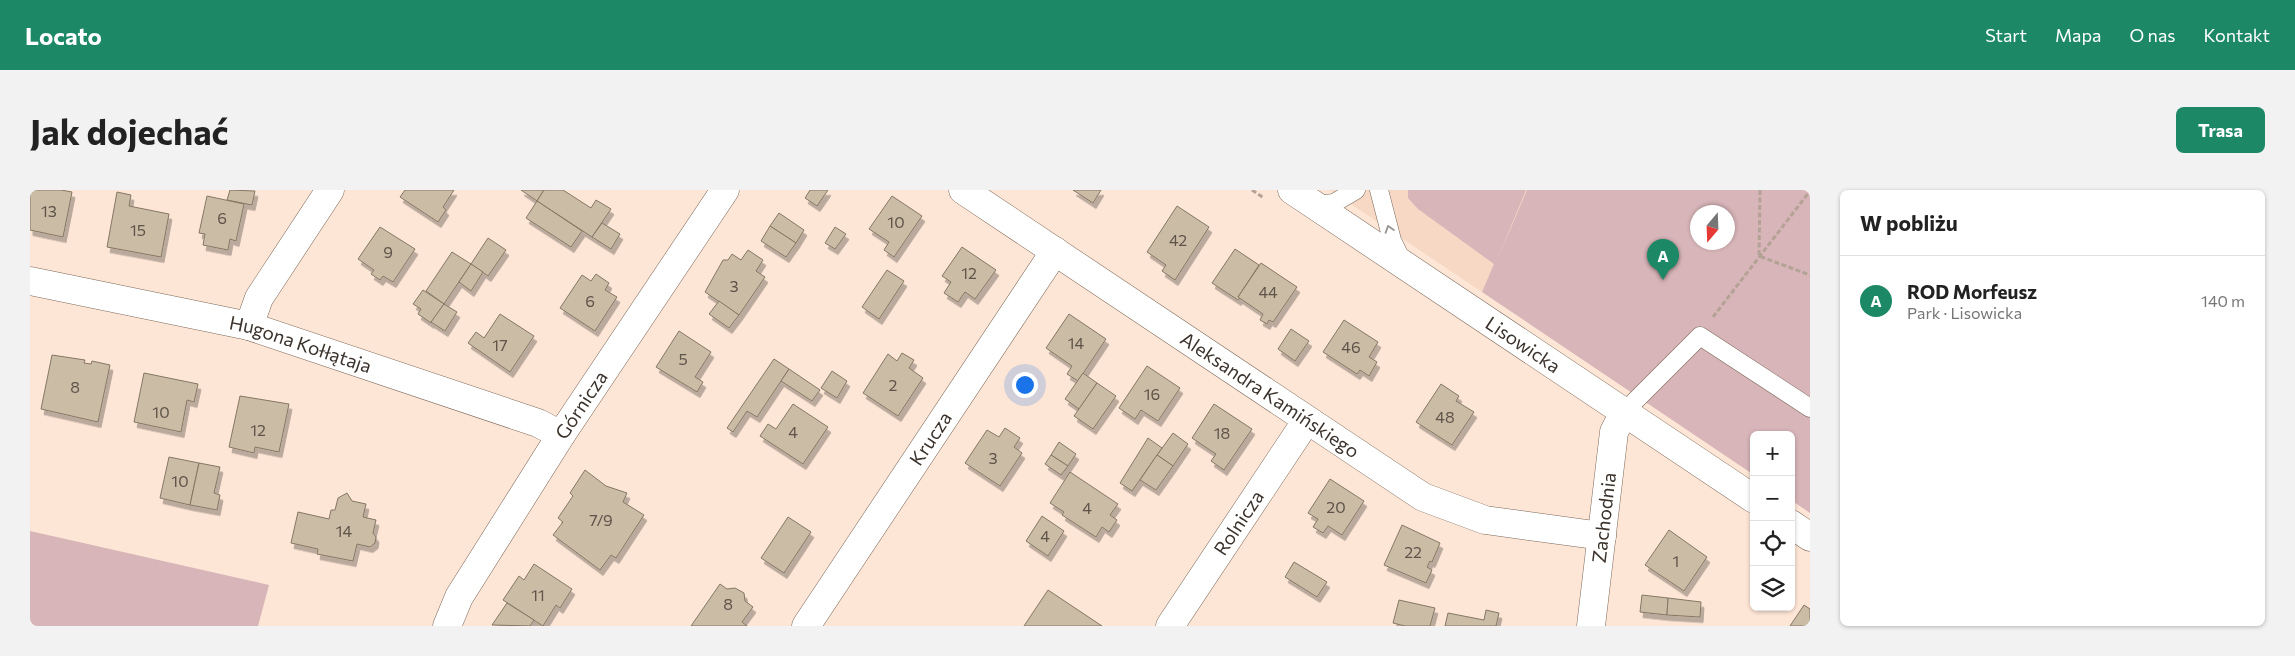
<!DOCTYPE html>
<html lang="pl">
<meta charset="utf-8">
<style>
body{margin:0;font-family:Commissioner,sans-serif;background:#f2f2f2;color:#222}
.controls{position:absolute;right:15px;bottom:15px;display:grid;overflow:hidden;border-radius:8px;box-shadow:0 1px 4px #0004}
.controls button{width:45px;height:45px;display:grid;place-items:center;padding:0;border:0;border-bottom:1px solid #e0e0e0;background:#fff;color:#222;font:25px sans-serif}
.compass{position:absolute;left:1660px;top:15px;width:45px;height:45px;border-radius:50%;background:#fff;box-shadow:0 1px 4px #0004;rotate:199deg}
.you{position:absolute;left:994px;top:194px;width:18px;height:18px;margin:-12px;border:4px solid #fff;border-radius:50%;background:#1a73e8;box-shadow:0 0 0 8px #1a73e833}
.badge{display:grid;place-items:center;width:32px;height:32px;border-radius:50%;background:#1c8866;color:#fff;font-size:16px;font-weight:700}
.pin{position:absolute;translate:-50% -41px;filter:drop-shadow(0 1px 2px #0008)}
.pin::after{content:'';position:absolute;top:26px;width:18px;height:15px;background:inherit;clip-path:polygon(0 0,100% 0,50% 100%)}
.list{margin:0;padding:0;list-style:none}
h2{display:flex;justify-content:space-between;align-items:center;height:65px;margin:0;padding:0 20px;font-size:21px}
h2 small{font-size:16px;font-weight:400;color:#767676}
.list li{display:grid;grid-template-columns:32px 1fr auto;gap:15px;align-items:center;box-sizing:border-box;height:90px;padding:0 20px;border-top:1px solid #e0e0e0}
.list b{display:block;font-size:19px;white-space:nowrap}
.list p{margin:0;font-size:16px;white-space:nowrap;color:#767676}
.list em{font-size:16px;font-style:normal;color:#767676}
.icon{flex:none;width:28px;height:28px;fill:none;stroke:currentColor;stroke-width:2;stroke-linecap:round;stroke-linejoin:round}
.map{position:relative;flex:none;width:1780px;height:436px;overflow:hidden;border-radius:8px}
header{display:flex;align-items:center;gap:30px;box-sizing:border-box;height:70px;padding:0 25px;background:#1c8866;color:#fff}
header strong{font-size:24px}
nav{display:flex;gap:28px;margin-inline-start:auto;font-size:18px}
.intro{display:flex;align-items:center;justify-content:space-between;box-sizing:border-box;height:120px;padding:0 30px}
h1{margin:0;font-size:35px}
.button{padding:12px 22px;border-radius:8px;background:#1c8866;color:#fff;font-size:18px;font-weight:700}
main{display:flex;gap:30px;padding:0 30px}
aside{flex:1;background:#fff;border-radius:8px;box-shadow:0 1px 4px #0004}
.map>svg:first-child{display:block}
.built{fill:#f6d8c4}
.green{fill:#d7b5b8;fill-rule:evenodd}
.building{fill:#cbbca6;stroke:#847763;filter:url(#shadow)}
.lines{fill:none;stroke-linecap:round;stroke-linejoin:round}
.lane-casing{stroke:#7c685a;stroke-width:19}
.street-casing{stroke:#7c685a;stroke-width:29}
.secondary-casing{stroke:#7c685a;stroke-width:29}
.path{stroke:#b5a296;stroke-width:3;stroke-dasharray:5 2.5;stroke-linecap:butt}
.lane{stroke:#fff;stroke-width:18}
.street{stroke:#fff;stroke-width:28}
.secondary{stroke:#fff;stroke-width:28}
.oneway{stroke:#9d9896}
.labels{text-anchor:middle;stroke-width:4;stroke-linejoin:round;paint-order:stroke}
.number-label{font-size:16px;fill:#5f544a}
.street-label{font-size:19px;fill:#3b322c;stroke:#fcf7f4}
</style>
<header>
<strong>Locato</strong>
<nav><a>Start</a><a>Mapa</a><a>O nas</a><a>Kontakt</a></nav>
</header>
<div class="intro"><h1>Jak dojechać</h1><a class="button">Trasa</a></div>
<main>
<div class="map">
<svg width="1780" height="436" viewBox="0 0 1780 436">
<defs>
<filter id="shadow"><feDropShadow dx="3" dy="5.5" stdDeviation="0" flood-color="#0004"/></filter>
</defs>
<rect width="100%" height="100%" fill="#fee6d6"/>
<!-- built -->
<polygon class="built" points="1300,0 1497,0 1452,102"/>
<!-- green -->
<g class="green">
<path d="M1378 0H1496L1465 75 1497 0H1780V323L1761 310V245H1724V285L1452 102 1464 74 1388 19 1378 8ZM1668 22H1698V52H1668Z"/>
<polygon points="0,341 239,395 228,436 0,436"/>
</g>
<!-- building -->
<g class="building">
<polygon points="0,0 31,0 42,2 33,47 0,40"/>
<polygon points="200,0 225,1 222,15 197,10"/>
<polygon points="375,0 424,0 413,17 416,20 408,32 370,7"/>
<polygon points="491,0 514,0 507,11"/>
<polygon points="514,0 533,0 561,18 566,10 581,19 562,47 507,11"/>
<polygon points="780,0 798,0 787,16 775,8"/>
<polygon points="1043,0 1071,0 1063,13"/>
<polygon points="87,2 101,5 99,16 139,24 131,67 77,57"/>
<polygon points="177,6 214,14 206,51 200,49 198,60 173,55 175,44 169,43"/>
<polygon points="862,6 892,26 864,67 854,60 859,52 839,39"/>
<polygon points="507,11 552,41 541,57 496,28"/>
<polygon points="1147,16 1179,37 1145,90 1132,81 1136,75 1117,62"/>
<polygon points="749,23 774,40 766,53 740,36"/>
<polygon points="572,33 590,44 581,59 562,47"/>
<polygon points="740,36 766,53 756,67 731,51"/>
<polygon points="350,37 385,59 363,92 353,86 350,90 341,84 344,80 328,69"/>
<polygon points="805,37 816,44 805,59 795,53"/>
<polygon points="458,48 476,60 458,86 441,74"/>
<polygon points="932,57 966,80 945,109 935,102 928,112 914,103 921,92 912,86"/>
<polygon points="1205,59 1229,75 1208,107 1210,108 1208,110 1182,93"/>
<polygon points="718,60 733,70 726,81 735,87 709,125 675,102 693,70 698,70 702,64 711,70"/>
<polygon points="422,62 441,74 414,114 396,101"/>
<polygon points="1231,73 1267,97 1243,132 1239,130 1237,134 1230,130 1233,124 1208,107"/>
<polygon points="441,74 453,82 441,101 429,92"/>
<polygon points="857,80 874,91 849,129 832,117"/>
<polygon points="566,84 579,93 575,100 587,107 565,141 530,118 552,85 561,91"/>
<polygon points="393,100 414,114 401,133 388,124 391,119 383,114"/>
<polygon points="689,111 709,125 699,138 679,124"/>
<polygon points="414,114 427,122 415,141 401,132"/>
<polygon points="470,124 504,146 480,182 438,153 446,142 454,148"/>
<polygon points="1039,124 1076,149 1048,191 1037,184 1042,176 1016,158"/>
<polygon points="1314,130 1348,152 1339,167 1347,172 1339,186 1330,180 1327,184 1293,162"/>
<polygon points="1261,139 1279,151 1265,171 1248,159"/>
<polygon points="649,141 681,162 665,187 673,192 667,202 626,177"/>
<polygon points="872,163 884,170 879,178 893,188 868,226 833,203 858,164 867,171"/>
<polygon points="22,165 55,170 54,173 61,174 62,171 80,175 68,232 11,219"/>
<polygon points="744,169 759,179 727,227 717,221 703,242 697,238"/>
<polygon points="1117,176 1150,198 1128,231 1111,220 1105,229 1089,218"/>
<polygon points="759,179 790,200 782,211 751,191"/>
<polygon points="802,181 817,191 807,208 791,198"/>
<polygon points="114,183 168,194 164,212 157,210 151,242 104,232"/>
<polygon points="1053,183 1067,193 1049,219 1035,209"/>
<polygon points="1067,193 1086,206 1063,239 1044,226"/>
<polygon points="1411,194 1429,206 1426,211 1444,222 1422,255 1386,232"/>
<polygon points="210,206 259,214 249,262 225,257 224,263 199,257"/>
<polygon points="763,214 798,237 773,274 730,246 738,234 746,239"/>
<polygon points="1184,214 1222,239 1194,280 1181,271 1186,264 1162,248"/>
<polygon points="975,238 990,248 984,257 992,263 970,296 935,273 957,240 969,247"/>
<polygon points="1143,243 1158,254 1143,276 1127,265"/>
<polygon points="1118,248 1132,258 1102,301 1090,293"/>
<polygon points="1029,252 1046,264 1038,276 1021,265"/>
<polygon points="1021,265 1038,276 1031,285 1015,274"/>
<polygon points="1127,265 1143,276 1126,300 1110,290"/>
<polygon points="139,267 169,273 160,315 130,308"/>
<polygon points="169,273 190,277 184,303 190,305 187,320 160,315"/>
<polygon points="555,280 576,296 597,303 593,312 614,325 586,368 581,365 570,380 523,345 533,332 528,328 543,306 540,303"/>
<polygon points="1040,282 1088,314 1080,325 1087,330 1079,342 1072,337 1066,347 1032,325 1034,322 1020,313"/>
<polygon points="1300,289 1334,311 1312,345 1298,336 1293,343 1283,337 1288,329 1278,323"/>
<polygon points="317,303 322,311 336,314 333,327 346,330 343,343 346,347 345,353 340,357 327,354 323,371 287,364 288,359 261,353 268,322 299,329 301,320 305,320 308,308"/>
<polygon points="1012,326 1034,341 1018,366 996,351"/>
<polygon points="758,327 781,342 754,383 731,368"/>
<polygon points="1372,335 1410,353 1402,372 1400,371 1397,377 1402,380 1396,393 1354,375"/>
<polygon points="1639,340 1677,367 1654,401 1615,375"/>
<polygon points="1264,372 1297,392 1287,407 1255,387"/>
<polygon points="504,374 542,399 530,418 526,415 513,436 473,410 489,386 494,390"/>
<polygon points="690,394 697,399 705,398 714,403 715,411 723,417 712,432 717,436 661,436"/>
<polygon points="1018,400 1072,436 994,436"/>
<polygon points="1612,405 1638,408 1637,425 1610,422"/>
<polygon points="1638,408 1671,412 1670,427 1637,425"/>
<polygon points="1369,410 1405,418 1400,436 1375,436 1363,433"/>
<polygon points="477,413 504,430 500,436 462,435"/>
<polygon points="1774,415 1780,419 1780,436 1760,436"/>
<polygon points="1456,420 1469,423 1466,436 1415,436 1418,423 1454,430"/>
</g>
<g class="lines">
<defs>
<g id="lane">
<polyline points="1349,0 1362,50 1372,71"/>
<polyline points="1285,15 1304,13 1326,0"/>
<polyline points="1594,222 1670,146 1780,218"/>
</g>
<g id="street">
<path id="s1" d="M933 0 1393 307 1455 330 1572 346"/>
<path id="s2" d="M0 91 219 136 508 233 531 245"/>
<polyline points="219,136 229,108 300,0"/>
<path id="s3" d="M417 436 429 407 531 245 695 0"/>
<path id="s4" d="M776 436 1025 61"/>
<path id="s5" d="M1140 436 1277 230"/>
</g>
<g id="secondary">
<path id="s6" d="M1262 0 1724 309"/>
<polyline points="1761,334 1780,347"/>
<path id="s7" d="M1561 436 1584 242 1594 222"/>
</g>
</defs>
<!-- lane casing -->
<use href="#lane" class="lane-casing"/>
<!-- street casing -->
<use href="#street" class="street-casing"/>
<!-- secondary casing -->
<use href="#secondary" class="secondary-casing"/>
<!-- path -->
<g class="path">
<polyline points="1222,0 1234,8"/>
<polyline points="1730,0 1729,66 1780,85"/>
<polyline points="1683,127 1780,1"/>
</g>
<!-- lane -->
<use href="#lane" class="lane"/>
<!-- street -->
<use href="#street" class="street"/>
<!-- secondary -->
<use href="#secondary" class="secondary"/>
</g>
<!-- one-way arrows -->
<defs><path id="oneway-chevron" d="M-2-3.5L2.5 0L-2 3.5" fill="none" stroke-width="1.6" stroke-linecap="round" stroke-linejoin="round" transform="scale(1.25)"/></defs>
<use class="oneway" href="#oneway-chevron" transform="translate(1359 39) rotate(-108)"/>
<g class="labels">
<!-- number labels -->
<g class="number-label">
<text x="19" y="27">13</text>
<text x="192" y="34">6</text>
<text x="866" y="38">10</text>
<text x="108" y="46">15</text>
<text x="1148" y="56">42</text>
<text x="358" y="68">9</text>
<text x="939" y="89">12</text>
<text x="704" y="102">3</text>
<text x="1238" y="108">44</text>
<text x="560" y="117">6</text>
<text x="1046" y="159">14</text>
<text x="470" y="161">17</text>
<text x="1321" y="163">46</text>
<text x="653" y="175">5</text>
<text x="863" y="201">2</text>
<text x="45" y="203">8</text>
<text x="1122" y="210">16</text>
<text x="131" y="228">10</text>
<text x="1415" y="233">48</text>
<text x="228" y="246">12</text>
<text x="763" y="248">4</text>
<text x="1192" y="249">18</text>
<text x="963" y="274">3</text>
<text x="150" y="297">10</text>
<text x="1306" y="323">20</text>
<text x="1057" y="324">4</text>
<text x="571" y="336">7/9</text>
<text x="314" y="347">14</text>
<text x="1015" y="352">4</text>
<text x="1383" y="368">22</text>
<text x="1646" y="377">1</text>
<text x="508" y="411">11</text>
<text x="698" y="420">8</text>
</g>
<!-- street labels -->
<g class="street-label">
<text dy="7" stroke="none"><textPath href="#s2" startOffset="278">Hugona Kołłątaja</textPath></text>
<text dy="7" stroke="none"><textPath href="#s6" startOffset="278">Lisowicka</textPath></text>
<text dy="7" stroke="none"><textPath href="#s1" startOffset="369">Aleksandra Kamińskiego</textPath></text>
<text dy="7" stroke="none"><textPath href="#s3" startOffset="259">Górnicza</textPath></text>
<text dy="7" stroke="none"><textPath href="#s4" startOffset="225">Krucza</textPath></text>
<text dy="7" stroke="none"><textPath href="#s7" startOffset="109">Zachodnia</textPath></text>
<text dy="7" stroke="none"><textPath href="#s5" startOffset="124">Rolnicza</textPath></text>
</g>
</g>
</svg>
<div class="controls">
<button>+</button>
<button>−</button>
<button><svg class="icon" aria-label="locate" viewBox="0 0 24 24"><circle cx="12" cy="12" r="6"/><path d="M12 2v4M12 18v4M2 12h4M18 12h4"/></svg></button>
<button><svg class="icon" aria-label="layers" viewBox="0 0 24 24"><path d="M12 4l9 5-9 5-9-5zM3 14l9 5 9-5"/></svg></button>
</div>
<svg class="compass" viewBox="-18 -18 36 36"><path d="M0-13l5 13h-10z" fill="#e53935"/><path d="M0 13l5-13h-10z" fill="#767676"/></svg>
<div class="you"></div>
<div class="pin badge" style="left:1633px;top:90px">A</div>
</div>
<aside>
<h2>W pobliżu<small></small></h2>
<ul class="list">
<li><span class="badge">A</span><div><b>ROD Morfeusz</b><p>Park · Lisowicka</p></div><em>140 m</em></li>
</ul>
</aside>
</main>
